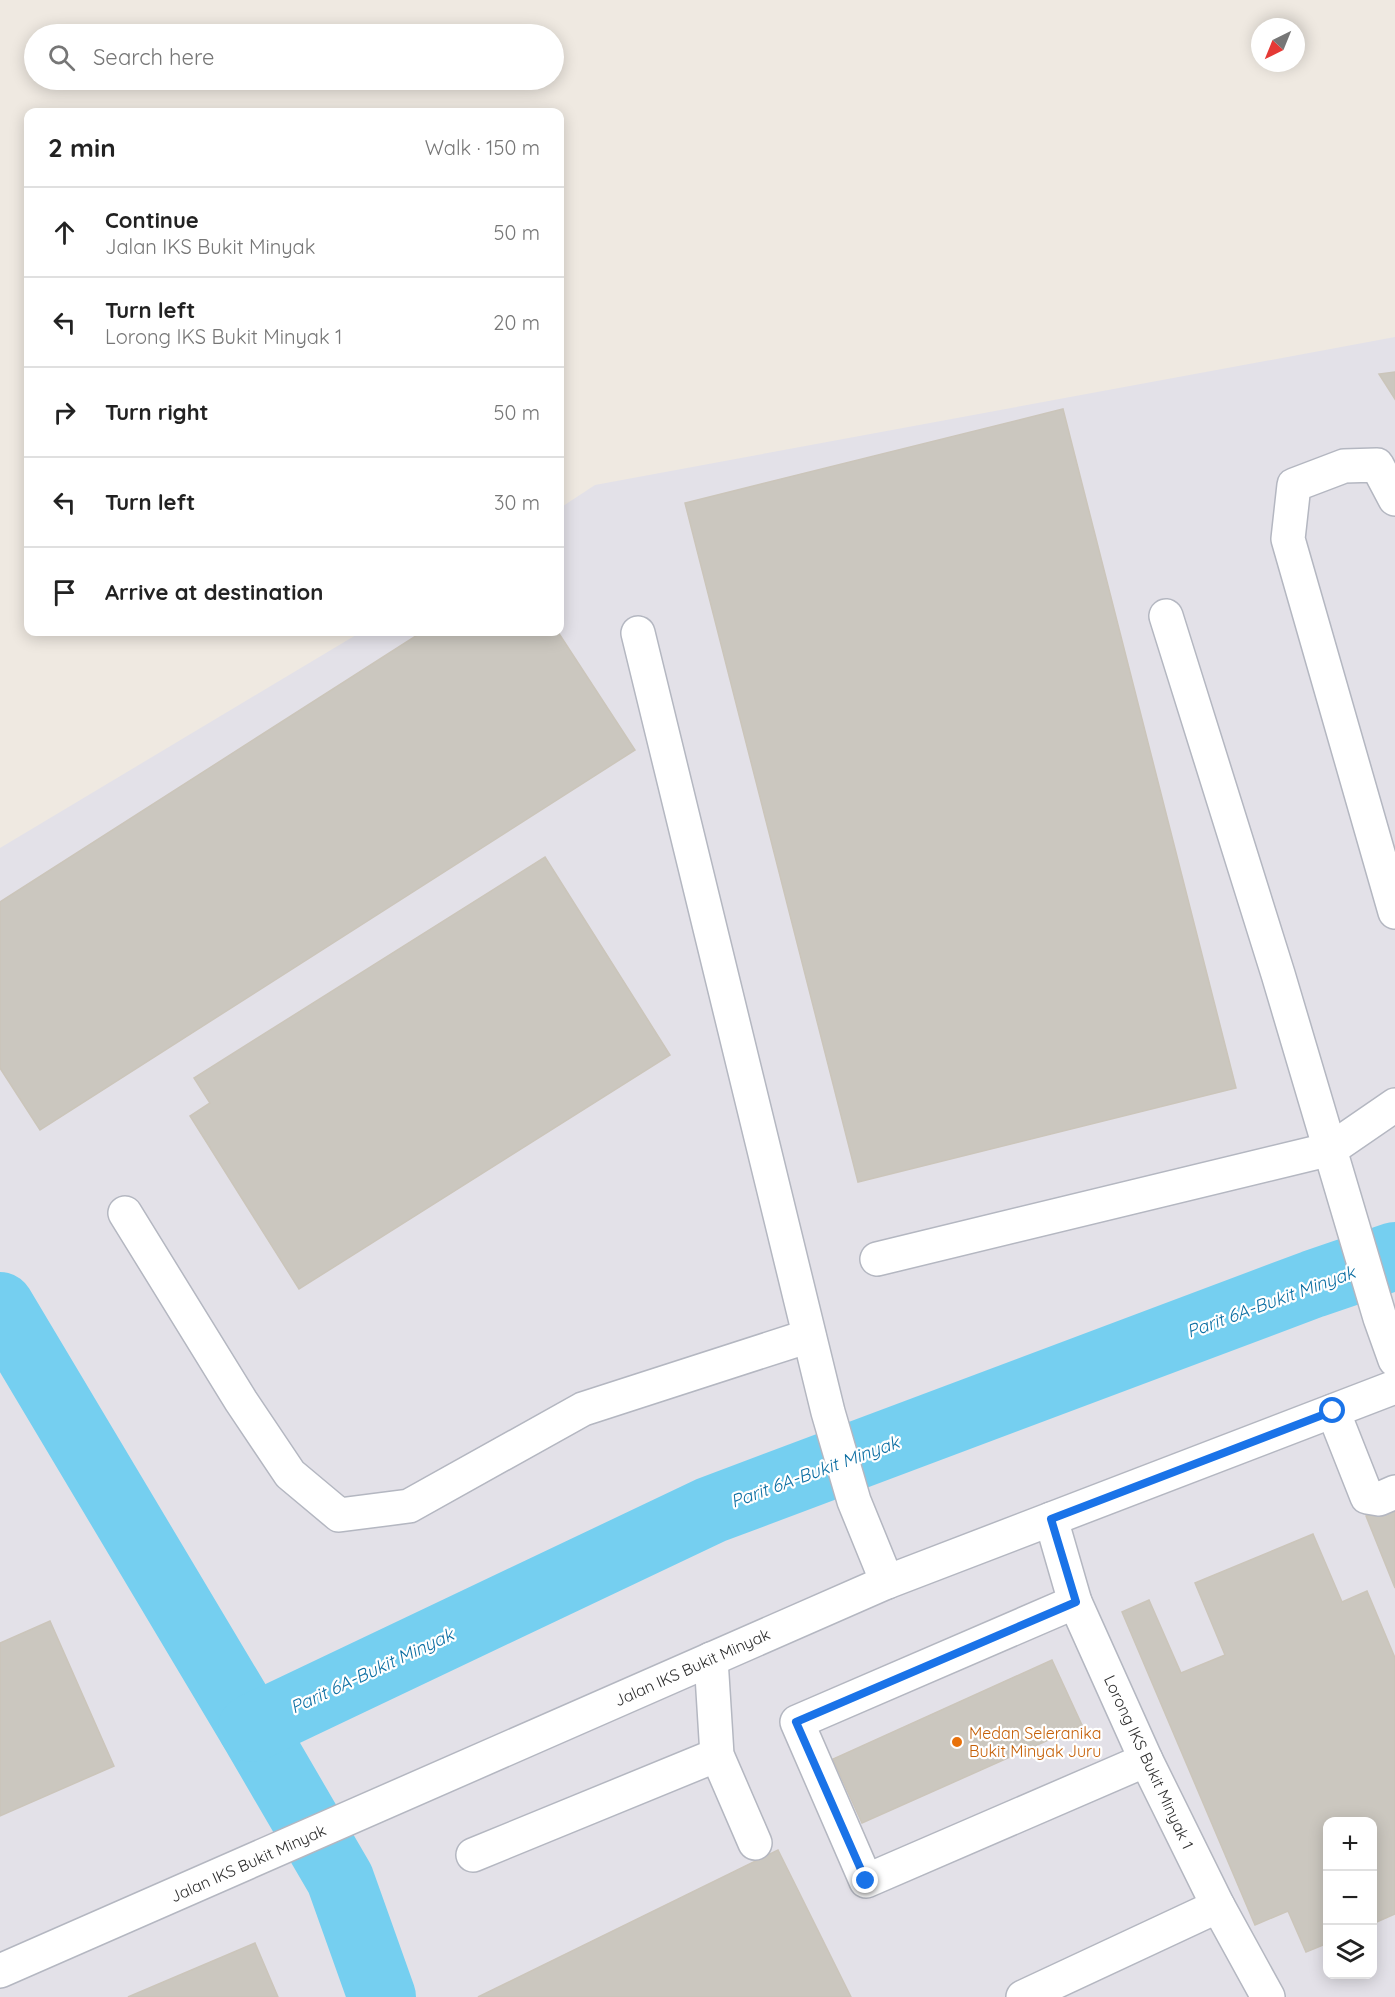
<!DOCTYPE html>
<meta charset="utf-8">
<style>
body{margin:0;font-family:Quicksand,sans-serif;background:#f6f6f6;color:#222}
.controls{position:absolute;right:18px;bottom:18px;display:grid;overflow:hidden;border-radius:12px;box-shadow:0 3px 15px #0003}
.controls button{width:54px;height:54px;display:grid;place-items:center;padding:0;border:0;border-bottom:2px solid #e0e0e0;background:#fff;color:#222;font:30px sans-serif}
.compass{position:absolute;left:1251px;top:18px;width:54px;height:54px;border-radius:50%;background:#fff;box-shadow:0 3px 15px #0003;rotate:223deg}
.stop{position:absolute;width:18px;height:18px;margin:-14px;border:4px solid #1a73e8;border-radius:50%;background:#fff}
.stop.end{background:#1a73e8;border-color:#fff;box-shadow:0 2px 6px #0008}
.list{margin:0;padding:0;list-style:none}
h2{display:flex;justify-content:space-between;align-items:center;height:78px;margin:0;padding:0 24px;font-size:26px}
h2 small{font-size:20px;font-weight:400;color:#767676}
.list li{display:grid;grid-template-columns:39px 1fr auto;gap:18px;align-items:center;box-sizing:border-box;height:90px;padding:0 24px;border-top:2px solid #e0e0e0}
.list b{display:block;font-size:22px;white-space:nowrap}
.list p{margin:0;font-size:20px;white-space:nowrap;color:#767676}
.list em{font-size:20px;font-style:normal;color:#767676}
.icon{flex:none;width:33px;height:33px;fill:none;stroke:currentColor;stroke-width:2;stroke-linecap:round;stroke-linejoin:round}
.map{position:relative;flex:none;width:1395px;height:1997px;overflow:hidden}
.search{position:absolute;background:#fff;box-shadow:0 3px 15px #0003;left:24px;top:24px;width:540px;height:66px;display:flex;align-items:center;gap:15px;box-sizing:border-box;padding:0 21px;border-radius:33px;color:#767676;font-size:22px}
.panel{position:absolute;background:#fff;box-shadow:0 3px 15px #0003;left:24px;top:108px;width:540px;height:528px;border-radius:12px}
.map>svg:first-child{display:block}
.industrial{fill:#e3e1e8;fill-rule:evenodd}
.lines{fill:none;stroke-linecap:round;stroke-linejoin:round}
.river{stroke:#75cff0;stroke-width:68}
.building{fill:#cbc7bf;stroke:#cbc5ba;stroke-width:1.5}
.minor-casing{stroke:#b4b7c1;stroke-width:36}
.minor{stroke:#fff;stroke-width:33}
.route{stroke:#1a73e8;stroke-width:8}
.food-dot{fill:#e8710a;stroke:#fff;stroke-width:2}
.labels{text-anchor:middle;stroke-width:4.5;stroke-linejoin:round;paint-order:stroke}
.street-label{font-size:16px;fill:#2e2e2e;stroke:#fff}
.food-label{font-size:16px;fill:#c56008;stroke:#fff;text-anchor:start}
.water-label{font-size:18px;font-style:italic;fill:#0d6fa3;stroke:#fff}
</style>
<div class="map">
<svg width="1395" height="1997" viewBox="0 0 1395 1997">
<rect width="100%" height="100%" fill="#efe9e1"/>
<!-- industrial -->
<path class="industrial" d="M1395 337V1997H0V848L361 632H560V508L595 485ZM1328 1822H1372V1974H1328Z"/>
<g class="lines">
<!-- river -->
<g class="river">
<polyline points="0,1306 252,1728 340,1879 382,1997"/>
<polyline points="252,1728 711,1510 1313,1284 1395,1256"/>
</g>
</g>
<!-- building -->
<g class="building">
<polygon points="1395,372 1395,399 1379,374"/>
<polygon points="1063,409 1236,1088 858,1182 685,503"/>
<polygon points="422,632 558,632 635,750 40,1130 0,1068 0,902"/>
<polygon points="545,857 670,1055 299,1289 190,1116 210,1103 194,1078"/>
<polygon points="1395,1504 1395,1588 1366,1516"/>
<polygon points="1313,1534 1342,1602 1367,1591 1395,1658 1395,1914 1372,1924 1372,1822 1328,1822 1328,1943 1306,1952 1288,1911 1255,1925 1122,1612 1149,1600 1181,1673 1225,1655 1195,1583"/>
<polygon points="50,1621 114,1766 0,1816 0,1643"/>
<polygon points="1052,1660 1082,1725 862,1823 833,1759"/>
<polygon points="778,1850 851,1997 478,1997"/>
<polygon points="255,1943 278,1997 128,1997"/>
</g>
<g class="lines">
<defs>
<g id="minor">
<polyline points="1395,499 1377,465 1344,466 1294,485 1288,539 1395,912"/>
<polyline points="1166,616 1278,974 1380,1318 1395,1360"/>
<polyline points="638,633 828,1412 854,1501 887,1582"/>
<polyline points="125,1213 241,1401 290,1474 339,1515 409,1506 583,1409 809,1336"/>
<polyline points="877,1259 1331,1149 1395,1105"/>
<polyline points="1333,1411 1367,1497 1379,1499 1395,1492"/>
<polyline points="1051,1519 1075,1602 1146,1760 1218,1906 1268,1997"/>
<polyline points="1075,1602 797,1722 866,1881 1146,1760"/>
<polyline points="711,1659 717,1755 755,1843"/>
<polyline points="473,1855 717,1755"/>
<polyline points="0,1971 887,1582 1395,1387"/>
<polyline points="1023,1997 1218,1906"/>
</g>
</defs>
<!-- minor casing -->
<use href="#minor" class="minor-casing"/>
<!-- minor -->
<use href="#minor" class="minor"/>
</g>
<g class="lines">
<!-- route -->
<polyline class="route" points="866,1881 796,1722 1076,1602 1051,1519 1333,1411"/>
</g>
<!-- markers -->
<circle class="food-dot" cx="957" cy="1742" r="6"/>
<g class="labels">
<!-- street labels -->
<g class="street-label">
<text transform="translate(692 1667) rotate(-24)" y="6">Jalan IKS Bukit Minyak</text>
<text transform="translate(1149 1762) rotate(65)" y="6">Lorong IKS Bukit Minyak 1</text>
<text transform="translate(248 1863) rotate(-24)" y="6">Jalan IKS Bukit Minyak</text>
</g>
<!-- food labels -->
<g class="food-label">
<text x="969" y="1739">Medan Seleranika<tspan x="969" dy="18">Bukit Minyak Juru</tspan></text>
</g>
<!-- water labels -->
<g class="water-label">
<text transform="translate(1271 1302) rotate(-20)" y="6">Parit 6A-Bukit Minyak</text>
<text transform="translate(815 1472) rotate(-20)" y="6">Parit 6A-Bukit Minyak</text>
<text transform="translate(372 1671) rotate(-25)" y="6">Parit 6A-Bukit Minyak</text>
</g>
</g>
</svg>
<div class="controls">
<button>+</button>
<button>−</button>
<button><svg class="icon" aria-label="layers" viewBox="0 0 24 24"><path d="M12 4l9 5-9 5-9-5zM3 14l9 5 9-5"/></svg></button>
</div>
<svg class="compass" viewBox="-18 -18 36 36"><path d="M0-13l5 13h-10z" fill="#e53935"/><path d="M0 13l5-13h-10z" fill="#767676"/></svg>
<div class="stop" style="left:1333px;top:1411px"></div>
<div class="stop end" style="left:866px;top:1881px"></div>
<div class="search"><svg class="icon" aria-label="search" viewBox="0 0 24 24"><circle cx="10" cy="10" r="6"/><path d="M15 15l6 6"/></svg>Search here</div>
<section class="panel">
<h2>2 min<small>Walk · 150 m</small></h2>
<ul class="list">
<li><svg class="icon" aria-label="ahead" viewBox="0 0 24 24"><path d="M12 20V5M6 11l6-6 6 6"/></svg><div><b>Continue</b><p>Jalan IKS Bukit Minyak</p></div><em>50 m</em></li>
<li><svg class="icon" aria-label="left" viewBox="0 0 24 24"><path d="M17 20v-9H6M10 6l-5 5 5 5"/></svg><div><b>Turn left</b><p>Lorong IKS Bukit Minyak 1</p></div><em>20 m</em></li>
<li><svg class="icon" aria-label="right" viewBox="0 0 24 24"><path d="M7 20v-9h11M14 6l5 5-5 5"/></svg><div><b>Turn right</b></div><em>50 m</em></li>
<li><svg class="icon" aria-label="left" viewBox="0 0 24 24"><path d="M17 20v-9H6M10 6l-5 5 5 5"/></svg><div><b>Turn left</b></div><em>30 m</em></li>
<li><svg class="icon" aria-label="arrive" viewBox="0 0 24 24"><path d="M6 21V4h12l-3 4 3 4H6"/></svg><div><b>Arrive at destination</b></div></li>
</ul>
</section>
</div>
